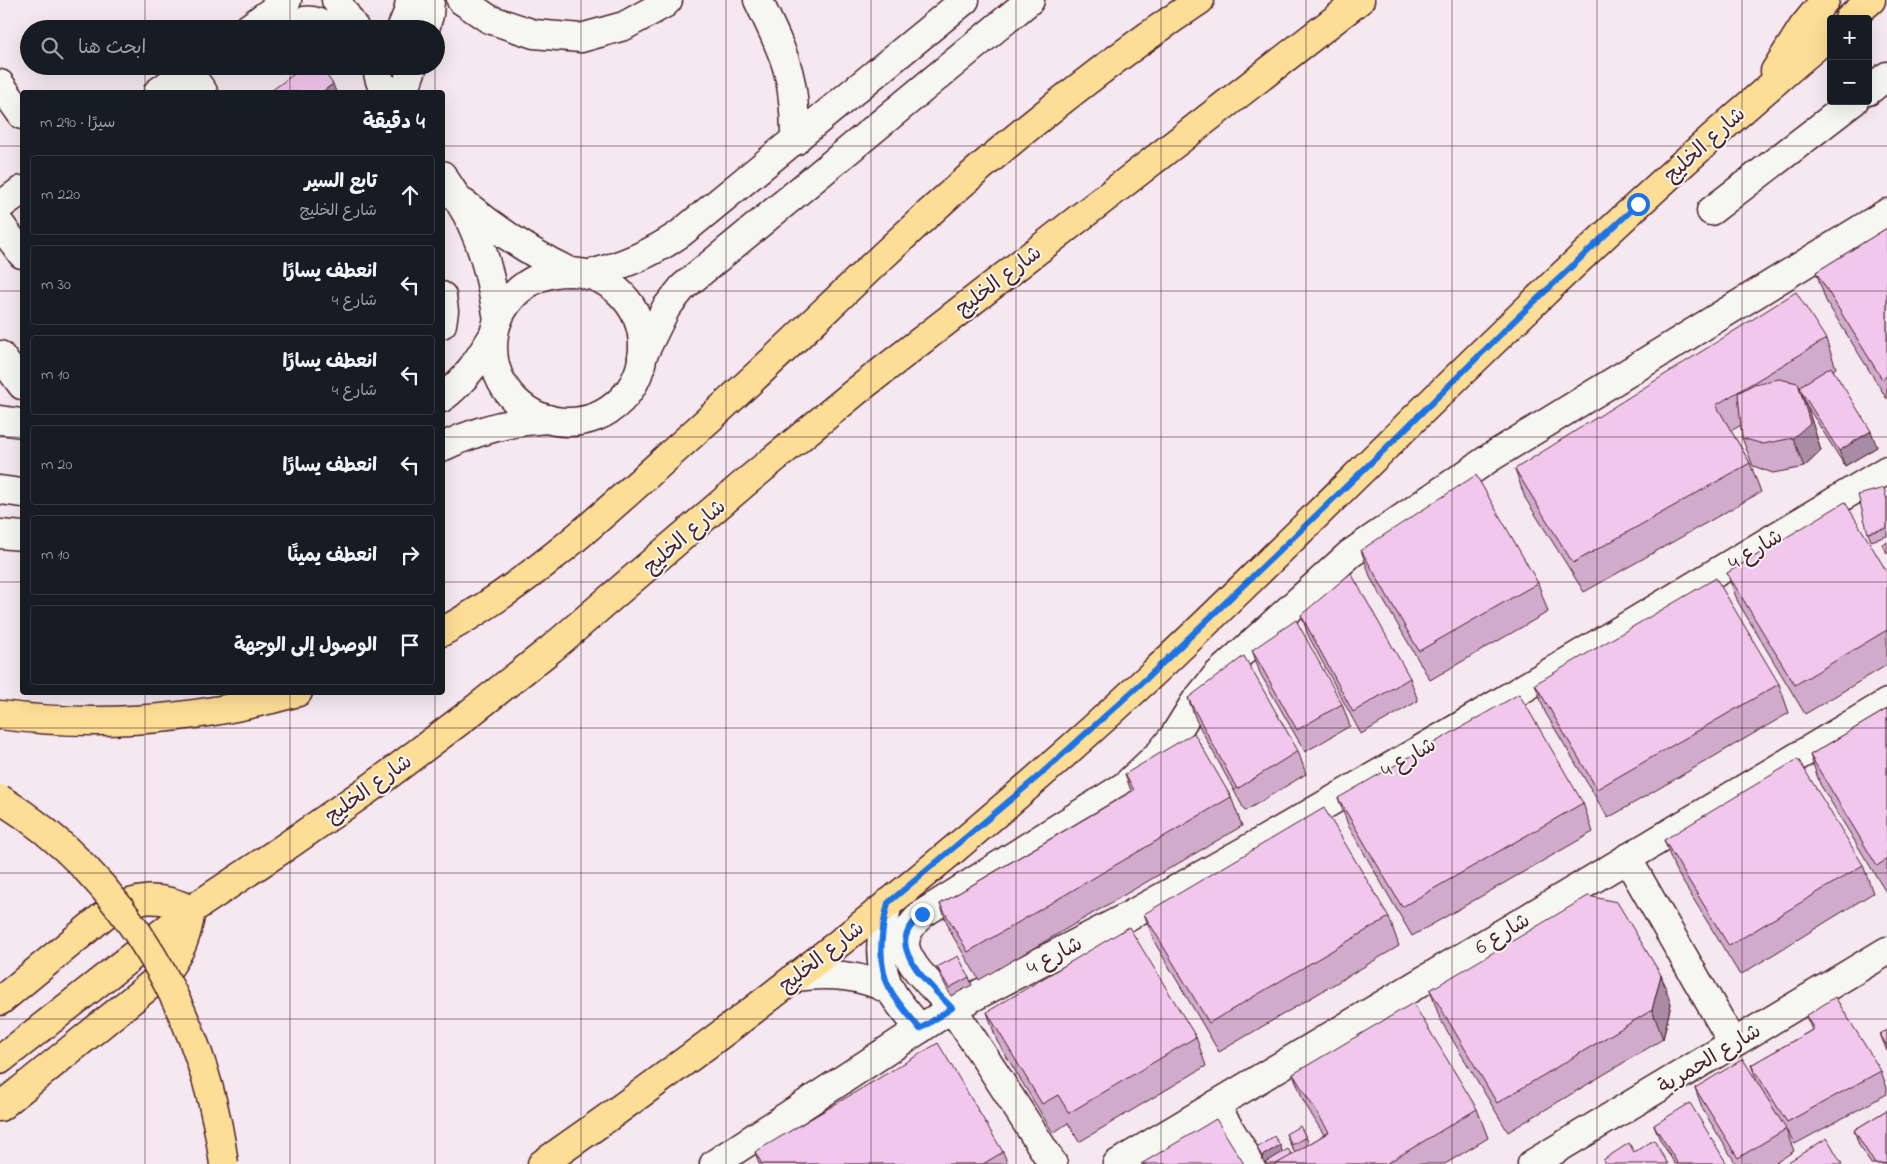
<!DOCTYPE html>
<html lang="ar">
<meta charset="utf-8">
<style>
body{margin:0;font-family:"Indie Flower","Playpen Sans Arabic",sans-serif;background:#242831;color:#f1f3f6;direction:rtl}
.controls{position:absolute;right:15px;top:15px;display:grid;overflow:hidden;border-radius:5px;box-shadow:0 5px 20px #0002}
.controls button{width:45px;height:45px;display:grid;place-items:center;padding:0;border:0;border-bottom:1px solid #363941;background:#171b24;color:#f1f3f6;font:25px sans-serif}
.stop{position:absolute;width:15px;height:15px;margin:-11px;border:4px solid #1a73e8;border-radius:50%;background:#fff}
.stop.end{background:#1a73e8;border-color:#fff;box-shadow:0 1px 5px #0008}
.list{margin:0;padding:0;list-style:none}
h2{display:flex;justify-content:space-between;align-items:center;height:65px;margin:0;padding:0 20px;font-size:21px}
h2 small{font-size:16px;font-weight:400;color:#9ea1a6}
.list li{display:grid;grid-template-columns:32px 1fr auto;gap:15px;align-items:center;box-sizing:border-box;height:80px;margin:0 10px 10px;padding:0 10px;border:1px solid #363941;border-radius:5px}
.list b{display:block;font-size:19px;white-space:nowrap}
.list p{margin:0;font-size:16px;white-space:nowrap;color:#9ea1a6}
.list em{font-size:16px;font-style:normal;color:#9ea1a6}
.icon{flex:none;width:28px;height:28px;fill:none;stroke:currentColor;stroke-width:2;stroke-linecap:round;stroke-linejoin:round}
.map{position:relative;flex:none;width:1887px;height:1164px;overflow:hidden;direction:ltr}
.search{position:absolute;background:#171b24;box-shadow:0 5px 20px #0002;left:20px;top:20px;width:425px;height:55px;display:flex;align-items:center;gap:12px;box-sizing:border-box;padding:0 18px;border-radius:28px;color:#9ea1a6;font-size:19px}
.panel{position:absolute;background:#171b24;box-shadow:0 5px 20px #0002;left:20px;top:90px;width:425px;height:605px;border-radius:5px;direction:rtl}
.map>svg:first-child{display:block}
.lines{fill:none;stroke-linecap:round;stroke-linejoin:round}
.minor-casing{stroke:#4a1f2b;stroke-width:31}
.major-casing{stroke:#4a1f2b;stroke-width:31}
.minor{stroke:#f6f6f2;stroke-width:28}
.major{stroke:#fdde96;stroke-width:28}
.major-bridge-casing{stroke:#4a1f2b;stroke-width:31;stroke-linecap:butt}
.major-bridge{stroke:#fdde96;stroke-width:28}
.wall{fill:#d0abcc;stroke:#4a1f2b}
.shaded-wall{fill:#a98ba6;stroke:#4a1f2b}
.building{fill:#f2c7ed;stroke:#4a1f2b}
.route{stroke:#1a73e8;stroke-width:6}
.grid{fill:none;stroke:#4a1f2b;stroke-width:1;stroke-opacity:0.55}
.labels{text-anchor:middle;stroke-width:4;stroke-linejoin:round;paint-order:stroke}
.street-label{font-size:21px;fill:#4a1f2b;stroke:#f6f6f2}
</style>
<div class="map">
<svg width="1887" height="1164" viewBox="0 0 1887 1164">
<rect width="100%" height="100%" fill="#f5e8f0"/>
<filter id="ink" filterUnits="userSpaceOnUse"><feTurbulence type="fractalNoise" baseFrequency=".02" numOctaves="2"/><feDisplacementMap in="SourceGraphic" scale="10" xChannelSelector="R" yChannelSelector="G"/><feConvolveMatrix kernelMatrix="1 2 1 2 8 2 1 2 1" color-interpolation-filters="sRGB"/></filter>
<g filter="url(#ink)">
<g class="lines">
<defs>
<g id="minor">
<polyline points="336,0 355,29"/>
<polyline points="461,0 489,19 534,34 581,38 624,26 664,4 668,0"/>
<path d="M758 0C768 21 779 42 786 64 794 89 795 115 795 141"/>
<polyline points="247,29 287,0"/>
<path d="M285 29C300 19 314 17 328 29"/>
<polyline points="401,29 408,12 410,0"/>
<polyline points="425,29 429,15 430,0"/>
<polyline points="376,66 380,81 388,92"/>
<polyline points="188,71 203,92"/>
<polyline points="0,84 22,115"/>
<polyline points="1868,91 1887,76"/>
<polyline points="158,92 195,66"/>
<polyline points="404,92 413,66"/>
<path d="M442 175C452 191 465 208 472 225 486 255 492 286 498 319"/>
<path d="M465 204C499 232 530 253 570 272"/>
<polyline points="0,206 22,190"/>
<polyline points="1711,211 1854,101"/>
<polyline points="0,224 22,254"/>
<circle cx="568" cy="347" r="75"/>
<path d="M587 275C622 266 652 254 681 233L965 0"/>
<polyline points="442,296 444,311 442,324"/>
<polyline points="0,355 22,385"/>
<polyline points="642,357 666,308 683,287 1030,0"/>
<path d="M442 398C465 381 479 359 493 336"/>
<polyline points="0,420 22,423"/>
<path d="M442 447C477 430 510 421 548 419"/>
<polyline points="0,490 22,493"/>
<polyline points="0,534 22,536"/>
<polyline points="1627,858 1733,1043"/>
<path d="M888 903C881 931 876 965 891 991 899 1005 911 1017 920 1029"/>
<path d="M795 977C829 973 861 974 891 991"/>
<polyline points="1215,1105 1251,1164"/>
<polyline points="714,1164 952,1008 1125,918 1259,843 1449,733 1887,470"/>
<path d="M1053 1164C1020 1113 988 1061 953 1010 939 990 914 974 906 950 902 935 912 924 922 914L1126 785 1160 753 1174 736 1195 702 1217 675 1350 554 1491 457 1887 213"/>
<polyline points="1117,1164 1887,703"/>
<polyline points="1532,1164 1887,951"/>
</g>
<g id="major">
<polyline points="1849,19 1871,0"/>
<polyline points="1775,71 1803,27 1825,0"/>
<path d="M442 632C537 580 616 503 695 432 761 373 823 312 887 252 984 160 1089 74 1200 0"/>
<path d="M0 715C101 728 200 720 298 692"/>
<path d="M0 1001 107 913C136 897 160 894 191 910"/>
<polyline points="0,1060 191,910 284,848 376,784 465,717 551,649 746,482 859,389 1360,0"/>
<path d="M0 1107 165 973C181 951 187 937 191 910"/>
<path d="M542 1164C754 1016 958 855 1147 679 1273 561 1393 437 1518 318 1619 220 1723 125 1831 34"/>
</g>
</defs>
<!-- minor casing -->
<use href="#minor" class="minor-casing"/>
<!-- major casing -->
<use href="#major" class="major-casing"/>
<!-- minor -->
<use href="#minor" class="minor"/>
<!-- major -->
<use href="#major" class="major"/>
<defs>
<path id="major-bridge" d="M0 799C127 878 205 1018 224 1164"/>
</defs>
<!-- major-bridge casing -->
<use href="#major-bridge" class="major-bridge-casing"/>
<!-- major-bridge -->
<use href="#major-bridge" class="major-bridge"/>
</g>
<!-- wall -->
<g class="wall">
<polygon points="1887,228 1887,399 1826,301 1816,272"/>
<polygon points="1826,339 1836,368 1833,370 1877,447 1845,466 1807,406 1821,451 1804,467 1773,473 1753,466 1742,438 1741,425 1731,431 1750,463 1761,492 1584,592 1525,498 1515,469"/>
<polygon points="1887,497 1887,536 1871,541 1868,533"/>
<polygon points="1361,550 1538,583 1548,612 1430,680 1371,579"/>
<polygon points="1887,572 1887,665 1805,714 1738,602 1727,573"/>
<polygon points="1301,615 1410,678 1418,701 1361,734 1309,637"/>
<polygon points="1252,650 1342,704 1350,726 1305,752 1260,673"/>
<polygon points="1535,684 1779,684 1789,713 1608,818 1545,712"/>
<polygon points="1188,698 1298,751 1306,774 1245,811 1196,720"/>
<polygon points="1887,709 1887,894 1820,784 1810,755"/>
<polygon points="1125,774 1231,797 1242,826 979,980 951,933 940,904 1131,791"/>
<polygon points="1338,798 1583,803 1593,832 1412,936 1349,827"/>
<polygon points="1664,840 1863,865 1873,893 1740,975 1675,869"/>
<polygon points="1144,914 1389,917 1399,946 1219,1052 1155,943"/>
<polygon points="937,967 969,977 972,985 951,996 940,975"/>
<polygon points="1661,975 1671,1004 1663,1039 1508,1132 1440,1019 1430,990"/>
<polygon points="987,1012 1196,1037 1206,1066 1079,1142 1068,1123 1053,1133 997,1041"/>
<polygon points="1806,1016 1881,1071 1887,1088 1887,1094 1795,1144 1786,1130 1794,1151 1774,1164 1736,1164 1703,1110 1695,1088 1758,1084 1751,1065 1812,1030"/>
<polygon points="1887,1030 1887,1051 1880,1034"/>
<polygon points="1293,1074 1477,1109 1488,1138 1445,1164 1265,1164 1260,1155 1257,1148 1292,1155 1295,1153 1289,1142 1286,1134 1306,1137 1309,1144 1324,1135 1304,1102"/>
<polygon points="1887,1110 1887,1164 1871,1164 1859,1145 1854,1130"/>
<polygon points="1654,1125 1727,1164 1675,1164 1660,1140"/>
<polygon points="755,1152 1003,1152 1008,1164 759,1164"/>
</g>
<!-- shaded-wall -->
<g class="shaded-wall">
<polygon points="333,84 336,92 322,92"/>
<polygon points="1798,383 1809,412 1821,451 1804,467 1793,438"/>
<polygon points="1871,431 1877,447 1845,466 1839,451"/>
<polygon points="1661,975 1671,1004 1663,1039 1652,1010"/>
<polygon points="1280,1145 1283,1153 1265,1164 1262,1156"/>
</g>
<!-- building -->
<g class="building">
<polygon points="305,66 320,66 333,84 322,92 271,92 271,91"/>
<polygon points="1887,228 1887,376 1882,379 1816,272"/>
<polygon points="1796,292 1826,339 1716,405 1750,463 1573,563 1515,469"/>
<polygon points="1831,367 1871,431 1839,451 1801,391 1800,386"/>
<polygon points="1779,379 1798,383 1810,423 1793,438 1763,444 1742,438 1738,393 1754,384"/>
<polygon points="1476,475 1538,583 1419,651 1361,550"/>
<polygon points="1884,488 1887,500 1887,528 1868,533 1858,495"/>
<polygon points="1845,502 1887,572 1887,630 1795,685 1727,573"/>
<polygon points="1887,542 1887,553 1882,544"/>
<polygon points="1351,573 1410,678 1353,712 1301,615"/>
<polygon points="1716,578 1779,684 1597,789 1535,684"/>
<polygon points="1296,620 1342,704 1297,730 1252,650"/>
<polygon points="1244,656 1298,751 1237,789 1188,698"/>
<polygon points="1519,694 1583,803 1402,907 1338,798"/>
<polygon points="1887,709 1887,859 1877,866 1810,755"/>
<polygon points="1194,733 1231,797 968,952 940,904 1134,790 1125,774"/>
<polygon points="1798,759 1863,865 1729,946 1664,840"/>
<polygon points="1324,808 1389,917 1209,1023 1144,914"/>
<polygon points="1588,896 1617,902 1661,975 1652,1010 1497,1103 1430,990"/>
<polygon points="1129,927 1196,1037 1069,1113 1058,1095 1042,1104 987,1012"/>
<polygon points="958,956 969,977 949,988 937,967"/>
<polygon points="1835,997 1881,1071 1787,1122 1751,1065 1814,1029 1806,1016"/>
<polygon points="1413,1003 1477,1109 1386,1164 1276,1164 1329,1132 1293,1074"/>
<polygon points="1887,1030 1887,1046 1880,1034"/>
<polygon points="938,1043 1003,1152 983,1164 762,1164 755,1152"/>
<polygon points="1743,1059 1786,1129 1738,1158 1695,1088"/>
<polygon points="1690,1103 1727,1164 1678,1164 1654,1125"/>
<polygon points="1887,1110 1887,1163 1875,1164 1854,1130"/>
<polygon points="1216,1119 1244,1164 1141,1164"/>
<polygon points="1300,1126 1306,1137 1292,1145 1286,1134"/>
<polygon points="1274,1136 1280,1145 1262,1156 1257,1148"/>
<polygon points="1827,1138 1842,1164 1785,1164"/>
<polygon points="1654,1140 1668,1164 1605,1164 1603,1160 1629,1143 1634,1152"/>
<polygon points="1288,1149 1292,1155 1276,1164 1265,1164 1265,1163"/>
</g>
</g>
<g class="lines" filter="url(#ink)">
<!-- route -->
<path class="route" d="M922 914C916 920 908 927 906 936 899 959 937 992 952 1008L920 1029C911 1017 899 1005 891 991 876 965 881 931 888 903L1041 774 1146 679 1383 451 1515 320 1638 204"/>
</g>
<!-- grid -->
<path class="grid" d="M145 0V29M290 0V29M435 0V29M581 0V1164M726 0V1164M871 0V1164M1016 0V1164M1161 0V1164M1306 0V1164M1452 0V1164M1597 0V1164M1742 0V1164M145 66V92M290 66V92M435 66V92M0 146H22M442 146H1887M0 291H22M442 291H1887M0 437H22M442 437H1887M0 582H22M442 582H1887M145 692V1164M290 692V1164M435 692V1164M0 728H1887M0 873H1887M0 1019H1887"/>
<g class="labels">
<!-- street labels -->
<g class="street-label">
<text transform="translate(1704 144) rotate(-42)" y="7">شارع الخليج</text>
<text transform="translate(998 280) rotate(-37)" y="7">شارع الخليج</text>
<text transform="translate(684 536) rotate(-41)" y="7">شارع الخليج</text>
<text transform="translate(1755 549) rotate(-31)" y="7">شارع 4</text>
<text transform="translate(1408 757) rotate(-30)" y="7">شارع 4</text>
<text transform="translate(368 788) rotate(-36)" y="7">شارع الخليج</text>
<text transform="translate(1502 933) rotate(-31)" y="7">شارع 6</text>
<text transform="translate(1054 955) rotate(-28)" y="7">شارع 4</text>
<text transform="translate(821 956) rotate(-38)" y="7">شارع الخليج</text>
<text transform="translate(1709 1058) rotate(-31)" y="7">شارع الحمرية</text>
</g>
</g>
</svg>
<div class="controls">
<button>+</button>
<button>−</button>
</div>
<div class="stop" style="left:1638px;top:204px"></div>
<div class="stop end" style="left:922px;top:914px"></div>
<div class="search"><svg class="icon" aria-label="search" viewBox="0 0 24 24"><circle cx="10" cy="10" r="6"/><path d="M15 15l6 6"/></svg>ابحث هنا</div>
<section class="panel">
<h2>4 دقيقة<small>سيرًا · 290 m</small></h2>
<ul class="list">
<li><svg class="icon" aria-label="ahead" viewBox="0 0 24 24"><path d="M12 20V5M6 11l6-6 6 6"/></svg><div><b>تابع السير</b><p>شارع الخليج</p></div><em>220 m</em></li>
<li><svg class="icon" aria-label="left" viewBox="0 0 24 24"><path d="M17 20v-9H6M10 6l-5 5 5 5"/></svg><div><b>انعطف يسارًا</b><p>شارع 4</p></div><em>30 m</em></li>
<li><svg class="icon" aria-label="left" viewBox="0 0 24 24"><path d="M17 20v-9H6M10 6l-5 5 5 5"/></svg><div><b>انعطف يسارًا</b><p>شارع 4</p></div><em>10 m</em></li>
<li><svg class="icon" aria-label="left" viewBox="0 0 24 24"><path d="M17 20v-9H6M10 6l-5 5 5 5"/></svg><div><b>انعطف يسارًا</b></div><em>20 m</em></li>
<li><svg class="icon" aria-label="right" viewBox="0 0 24 24"><path d="M7 20v-9h11M14 6l5 5-5 5"/></svg><div><b>انعطف يمينًا</b></div><em>10 m</em></li>
<li><svg class="icon" aria-label="arrive" viewBox="0 0 24 24"><path d="M6 21V4h12l-3 4 3 4H6"/></svg><div><b>الوصول إلى الوجهة</b></div></li>
</ul>
</section>
</div>
